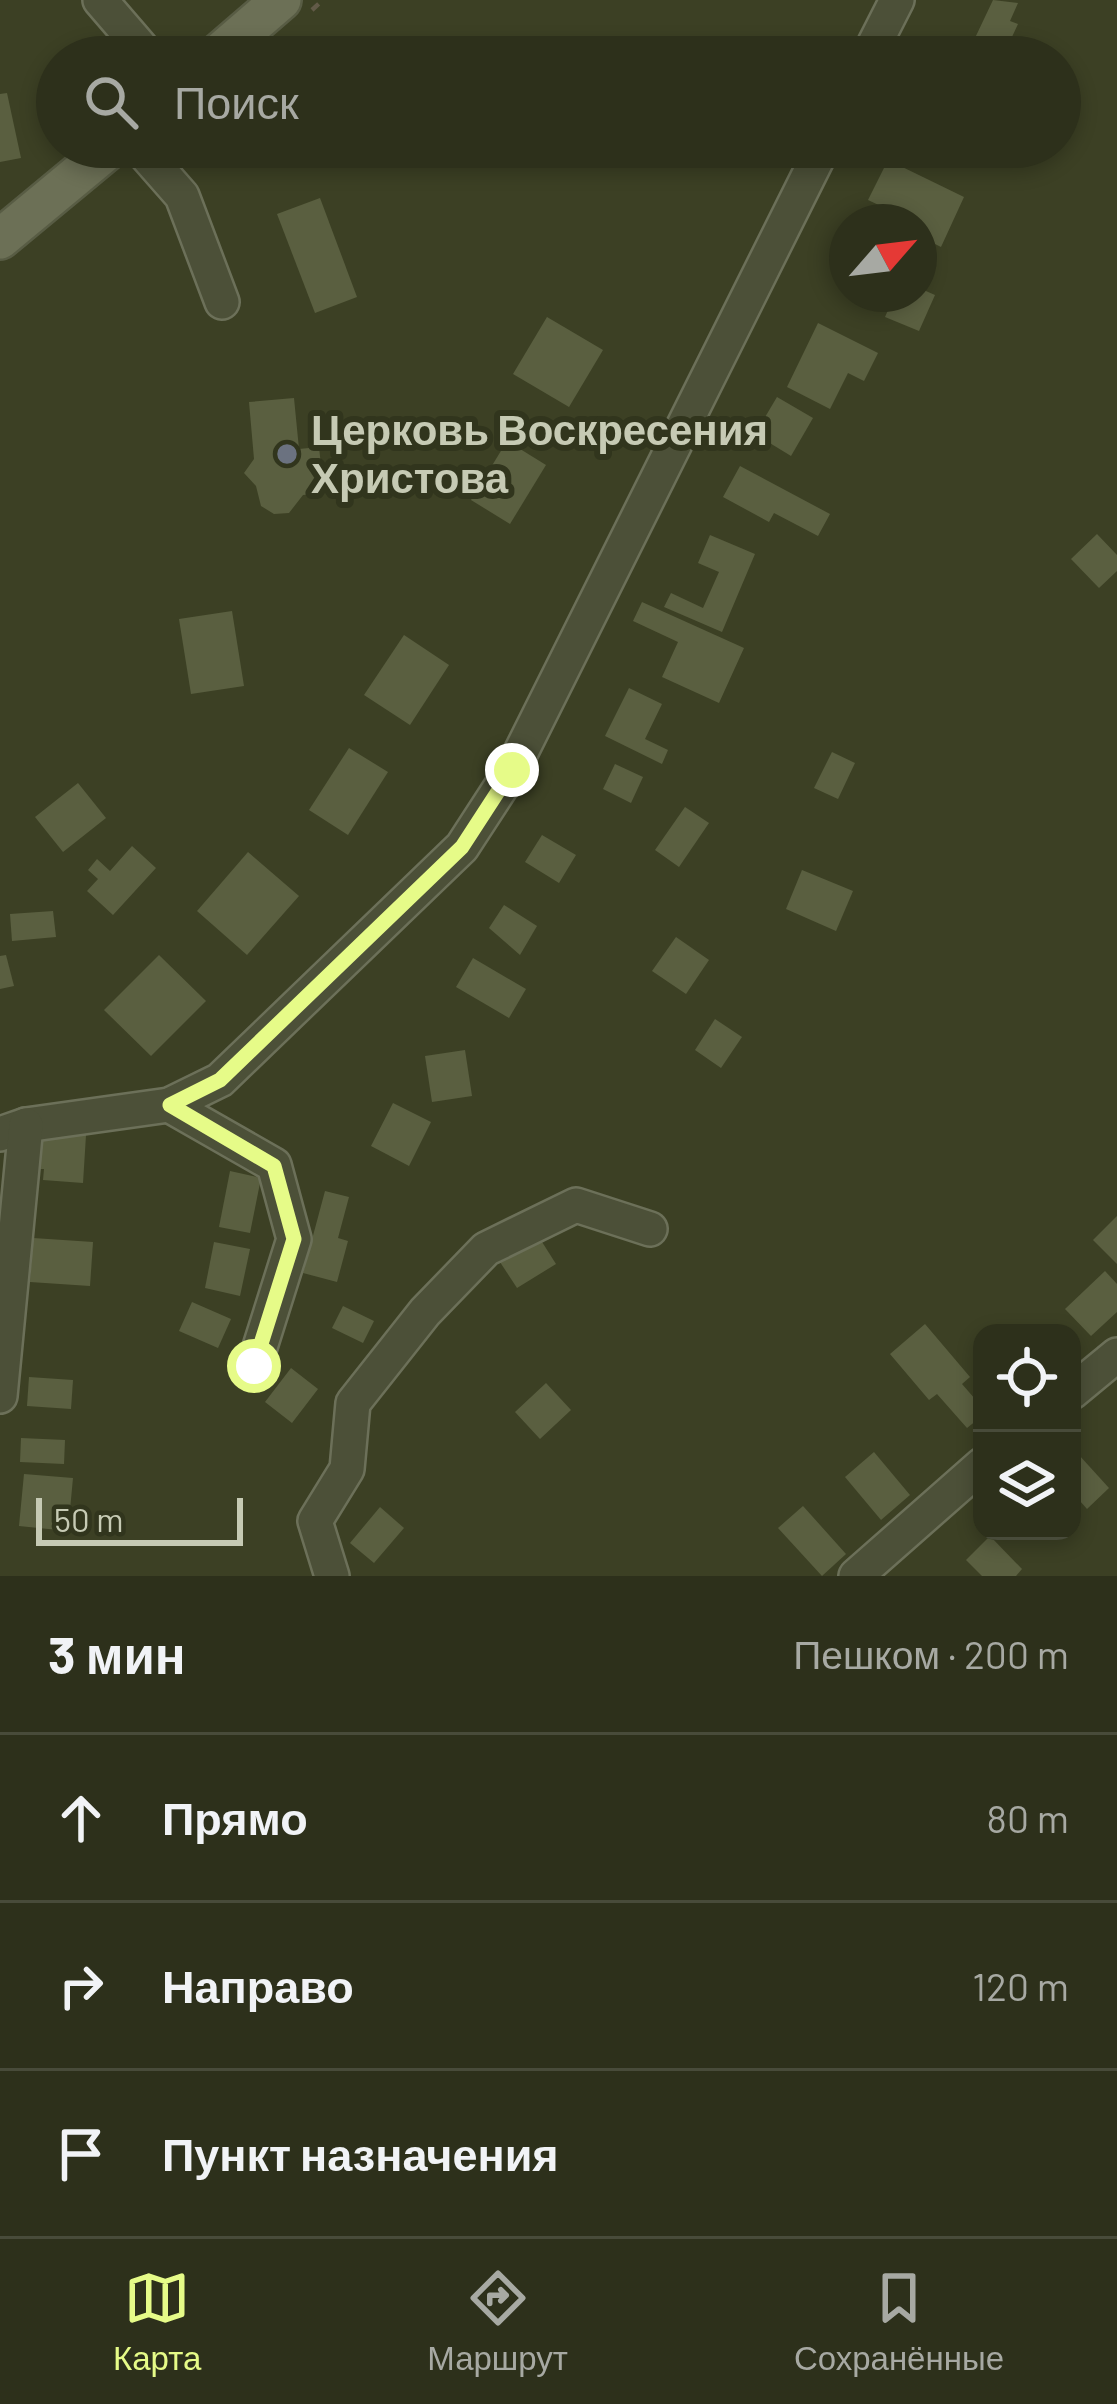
<!DOCTYPE html>
<html lang="ru">
<meta charset="utf-8">
<style>
body{margin:0;font-family:Barlow,sans-serif;background:#393c28;color:#f1f3f6}
.controls{position:absolute;right:36px;bottom:36px;display:grid;overflow:hidden;border-radius:24px;box-shadow:0 6px 18px #0003}
.controls button{width:108px;height:108px;display:grid;place-items:center;padding:0;border:0;border-bottom:3px solid #484b3a;background:#2d301b;color:#f1f3f6;font:60px sans-serif}
.compass{position:absolute;left:829px;top:204px;width:108px;height:108px;border-radius:50%;background:#2d301b;box-shadow:0 6px 18px #0003;rotate:62deg}
.scale{position:absolute;left:36px;bottom:30px;width:207px;box-sizing:border-box;padding-left:12px;border:6px solid #c6cab4;border-top:0;font-size:33px;line-height:42px;white-space:nowrap;color:#c6cab4;-webkit-text-stroke:9px #31351d;paint-order:stroke}
.stop{position:absolute;width:36px;height:36px;margin:-27px;border:9px solid #e6fb88;border-radius:50%;background:#fff}
.stop.end{background:#e6fb88;border-color:#fff;box-shadow:0 3px 12px #0008}
.list{margin:0;padding:0;list-style:none}
h2{display:flex;justify-content:space-between;align-items:center;height:156px;margin:0;padding:0 48px;font-size:51px}
h2 small{font-size:39px;font-weight:400;color:#a7a9a3}
.list li{display:grid;grid-template-columns:78px 1fr auto;gap:36px;align-items:center;box-sizing:border-box;height:168px;padding:0 48px;border-top:3px solid #484b3a}
.list b{display:block;font-size:45px;white-space:nowrap}
.list em{font-size:39px;font-style:normal;color:#a7a9a3}
.icon{flex:none;width:66px;height:66px;fill:none;stroke:currentColor;stroke-width:2;stroke-linecap:round;stroke-linejoin:round}
.map{position:relative;flex:none;width:1117px;height:1576px;overflow:hidden}
.search{position:absolute;background:#2d301b;box-shadow:0 6px 18px #0003;left:36px;right:36px;top:36px;height:132px;display:flex;align-items:center;gap:30px;box-sizing:border-box;padding:0 42px;border-radius:66px;color:#a7a9a3;font-size:45px}
.sheet{height:660px;background:#2d301b}
nav{display:flex;justify-content:space-around;align-items:center;box-sizing:border-box;height:168px;border-top:3px solid #484b3a;background:#2d301b;font-size:33px;color:#a7a9a3}
nav a{display:grid;justify-items:center;gap:6px}
nav .on{color:#e6fb88}
.map>svg:first-child{display:block}
.building{fill:#5a5f40}
.lines{fill:none;stroke-linecap:round;stroke-linejoin:round}
.minor-casing{stroke:#6c7059;stroke-width:38}
.major-casing{stroke:#585c44;stroke-width:44}
.path{stroke:#625a48;stroke-width:4.5;stroke-dasharray:9 9;stroke-linecap:butt}
.minor{stroke:#4c5038;stroke-width:33}
.major{stroke:#6c7056;stroke-width:39}
.route{stroke:#e6fb88;stroke-width:15}
.worship-dot{fill:#6b7280;stroke:#31351d;stroke-width:4.5}
.labels{text-anchor:middle;stroke-width:12;stroke-linejoin:round;paint-order:stroke}
.poi-label{font-size:42px;font-weight:bold;fill:#c6cab4;stroke:#31351d;text-anchor:start}
</style>
<div class="map">
<svg width="1117" height="1576" viewBox="0 0 1117 1576">
<rect width="100%" height="100%" fill="#3c4024"/>
<!-- building -->
<g class="building">
<polygon points="993,0 1018,3 1010,21 1018,24 1005,52 975,38"/>
<polygon points="7,93 21,158 0,162 0,94"/>
<polygon points="920,147 947,147 937,167 915,157"/>
<polygon points="888,160 964,197 941,247 919,236 919,222 902,222 904,217 868,200"/>
<polygon points="320,198 357,297 315,313 277,214"/>
<polygon points="919,288 935,295 919,331 885,317 895,294 919,294"/>
<polygon points="547,317 603,350 569,407 513,374"/>
<polygon points="818,323 878,353 864,381 848,373 830,409 787,387"/>
<polygon points="777,397 813,418 791,456 755,434"/>
<polygon points="294,398 299,449 319,447 324,493 303,495 289,513 274,514 261,506 256,486 244,473 254,459 249,402"/>
<polygon points="507,441 546,465 510,524 471,500"/>
<polygon points="740,466 830,514 818,536 774,513 769,522 723,497"/>
<polygon points="1097,534 1117,555 1117,571 1099,588 1071,559"/>
<polygon points="710,535 755,554 722,632 664,607 671,593 703,608 719,572 698,563"/>
<polygon points="642,602 744,648 719,703 662,677 678,642 633,621"/>
<polygon points="232,611 244,686 191,694 179,619"/>
<polygon points="404,635 449,665 410,725 364,695"/>
<polygon points="629,688 662,704 645,739 668,750 662,764 605,736"/>
<polygon points="349,748 388,772 348,835 309,810"/>
<polygon points="832,752 855,763 838,799 814,788"/>
<polygon points="615,764 643,777 631,803 603,789"/>
<polygon points="78,783 106,818 63,852 35,817"/>
<polygon points="685,807 709,823 679,867 655,850"/>
<polygon points="542,835 576,855 559,883 525,862"/>
<polygon points="132,846 156,868 113,915 87,891 98,879 88,870 97,859 110,871"/>
<polygon points="248,852 299,896 247,955 197,911"/>
<polygon points="802,870 853,891 836,931 786,909"/>
<polygon points="504,905 537,926 520,955 489,928"/>
<polygon points="53,911 56,937 12,941 10,914"/>
<polygon points="676,937 709,960 686,994 652,971"/>
<polygon points="6,955 14,986 0,989 0,956"/>
<polygon points="159,955 206,1001 151,1056 104,1010"/>
<polygon points="473,958 526,989 509,1018 456,987"/>
<polygon points="715,1019 742,1037 721,1068 695,1050"/>
<polygon points="465,1050 472,1096 432,1102 425,1056"/>
<polygon points="393,1103 431,1122 409,1166 371,1146"/>
<polygon points="36,1132 86,1135 83,1183 43,1180 44,1169 33,1169"/>
<polygon points="230,1171 261,1178 250,1233 219,1227"/>
<polygon points="325,1191 349,1197 338,1238 348,1241 337,1282 303,1273"/>
<polygon points="1117,1216 1117,1264 1093,1240"/>
<polygon points="537,1234 556,1264 517,1288 498,1259"/>
<polygon points="33,1238 93,1242 90,1286 30,1282"/>
<polygon points="214,1242 250,1249 240,1296 205,1288"/>
<polygon points="1105,1271 1117,1284 1117,1312 1091,1336 1065,1309"/>
<polygon points="192,1302 231,1319 218,1348 179,1331"/>
<polygon points="343,1306 374,1321 363,1343 332,1328"/>
<polygon points="925,1324 970,1377 962,1384 982,1407 982,1416 967,1428 937,1394 929,1400 890,1354"/>
<polygon points="291,1368 318,1389 292,1423 265,1402"/>
<polygon points="29,1377 73,1380 71,1409 27,1406"/>
<polygon points="546,1383 571,1410 540,1439 515,1412"/>
<polygon points="21,1438 65,1440 64,1464 20,1462"/>
<polygon points="874,1452 910,1495 881,1520 845,1477"/>
<polygon points="1079,1455 1109,1488 1087,1509 1072,1492 1072,1461"/>
<polygon points="24,1474 73,1478 68,1531 19,1526"/>
<polygon points="803,1506 846,1554 822,1576 778,1528"/>
<polygon points="380,1507 404,1528 374,1563 350,1543"/>
<polygon points="990,1536 1022,1569 1016,1576 982,1576 966,1560"/>
</g>
<g class="lines">
<defs>
<g id="minor">
<polyline points="100,0 149,57"/>
<polyline points="868,57 897,0"/>
<polyline points="139,147 182,196 222,302"/>
<polyline points="169,1105 274,1165 294,1239 254,1366"/>
<polyline points="0,1134 26,1125 169,1105 220,1080 462,847 512,770 823,147"/>
<polyline points="1072,1392 1117,1355"/>
<polyline points="0,1396 26,1125"/>
<polyline points="332,1576 315,1521 347,1469 353,1403 425,1312 486,1249 576,1205 650,1229"/>
<polyline points="856,1576 982,1465"/>
</g>
<g id="major">
<polyline points="215,57 281,0"/>
<polyline points="0,239 111,147"/>
</g>
</defs>
<!-- minor casing -->
<use href="#minor" class="minor-casing"/>
<!-- major casing -->
<use href="#major" class="major-casing"/>
<!-- path -->
<polyline class="path" points="312,10 323,0"/>
<!-- minor -->
<use href="#minor" class="minor"/>
<!-- major -->
<use href="#major" class="major"/>
</g>
<g class="lines">
<!-- route -->
<polyline class="route" points="254,1366 294,1239 274,1166 170,1105 220,1080 462,847 512,770"/>
</g>
<!-- markers -->
<circle class="worship-dot" cx="287" cy="454" r="12"/>
<g class="labels">
<!-- poi labels -->
<g class="poi-label">
<text x="311" y="445">Церковь Воскресения<tspan x="311" dy="48">Христова</tspan></text>
</g>
</g>
</svg>
<div class="controls">
<button><svg class="icon" aria-label="locate" viewBox="0 0 24 24"><circle cx="12" cy="12" r="6"/><path d="M12 2v4M12 18v4M2 12h4M18 12h4"/></svg></button>
<button><svg class="icon" aria-label="layers" viewBox="0 0 24 24"><path d="M12 4l9 5-9 5-9-5zM3 14l9 5 9-5"/></svg></button>
</div>
<svg class="compass" viewBox="-18 -18 36 36"><path d="M0-13l5 13h-10z" fill="#e53935"/><path d="M0 13l5-13h-10z" fill="#a7a9a3"/></svg>
<div class="scale">50 m</div>
<div class="stop" style="left:254px;top:1366px"></div>
<div class="stop end" style="left:512px;top:770px"></div>
<div class="search"><svg class="icon" aria-label="search" viewBox="0 0 24 24"><circle cx="10" cy="10" r="6"/><path d="M15 15l6 6"/></svg>Поиск</div>
</div>
<section class="sheet">
<h2>3 мин<small>Пешком · 200 m</small></h2>
<ul class="list">
<li><svg class="icon" aria-label="ahead" viewBox="0 0 24 24"><path d="M12 20V5M6 11l6-6 6 6"/></svg><div><b>Прямо</b></div><em>80 m</em></li>
<li><svg class="icon" aria-label="right" viewBox="0 0 24 24"><path d="M7 20v-9h11M14 6l5 5-5 5"/></svg><div><b>Направо</b></div><em>120 m</em></li>
<li><svg class="icon" aria-label="arrive" viewBox="0 0 24 24"><path d="M6 21V4h12l-3 4 3 4H6"/></svg><div><b>Пункт назначения</b></div></li>
</ul>
</section>
<nav>
<a class="on"><svg class="icon" aria-label="map" viewBox="0 0 24 24"><path d="M3 6l6-2 6 2 6-2v14l-6 2-6-2-6 2zM9 4v14M15 6v14"/></svg>Карта</a>
<a><svg class="icon" aria-label="directions" viewBox="0 0 24 24"><path d="M12 3l9 9-9 9-9-9zM9 14v-3h6M13 9l2 2-2 2"/></svg>Маршрут</a>
<a><svg class="icon" aria-label="saved" viewBox="0 0 24 24"><path d="M7 4h10v16l-5-4-5 4z"/></svg>Сохранённые</a>
</nav>
